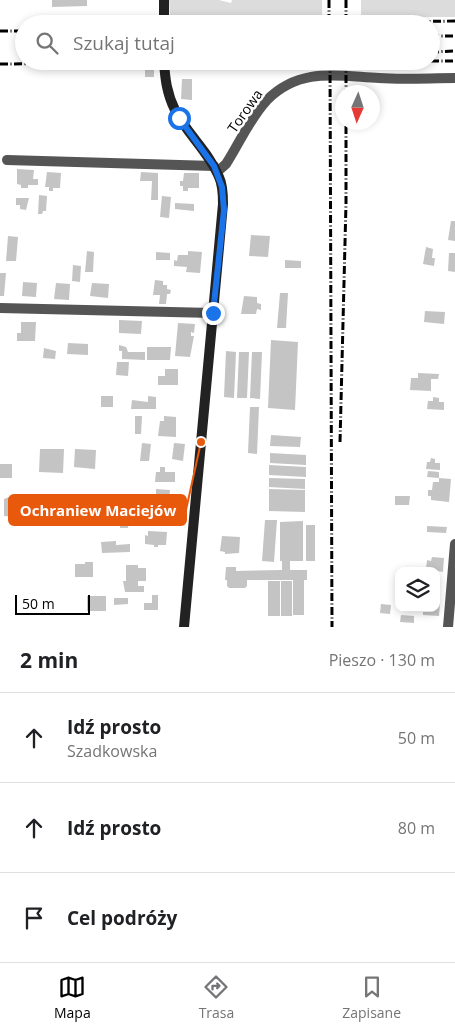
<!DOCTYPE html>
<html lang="pl">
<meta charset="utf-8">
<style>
body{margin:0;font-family:"Open Sans",sans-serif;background:#f2f2f2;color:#202124}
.controls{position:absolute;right:15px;bottom:15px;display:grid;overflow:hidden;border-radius:10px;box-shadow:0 2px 8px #0003}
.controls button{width:45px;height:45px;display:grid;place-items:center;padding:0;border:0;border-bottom:1px solid #e0e0e0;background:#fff;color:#202124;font:25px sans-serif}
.compass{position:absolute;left:335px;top:85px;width:45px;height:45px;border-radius:50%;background:#fff;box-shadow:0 2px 8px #0003;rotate:183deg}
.scale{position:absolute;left:15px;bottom:12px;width:75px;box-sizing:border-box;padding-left:5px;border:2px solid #000;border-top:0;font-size:14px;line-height:18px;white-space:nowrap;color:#000;-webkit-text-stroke:4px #fff;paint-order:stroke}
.stop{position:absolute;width:15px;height:15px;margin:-11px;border:4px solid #1a73e8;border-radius:50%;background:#fff}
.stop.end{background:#1a73e8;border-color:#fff;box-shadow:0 1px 5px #0008}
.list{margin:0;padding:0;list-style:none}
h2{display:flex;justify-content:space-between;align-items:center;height:65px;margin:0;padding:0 20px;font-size:21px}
h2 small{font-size:16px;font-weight:400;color:#757577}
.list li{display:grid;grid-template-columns:32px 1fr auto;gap:15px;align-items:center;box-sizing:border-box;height:90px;padding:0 20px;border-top:1px solid #e0e0e0}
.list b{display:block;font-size:19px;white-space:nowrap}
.list p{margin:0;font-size:16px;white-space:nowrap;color:#757577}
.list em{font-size:16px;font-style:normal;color:#757577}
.icon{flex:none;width:28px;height:28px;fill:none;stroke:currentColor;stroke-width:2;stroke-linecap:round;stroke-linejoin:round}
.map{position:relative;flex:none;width:455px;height:627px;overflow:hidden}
.search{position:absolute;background:#fff;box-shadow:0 2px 8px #0003;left:15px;right:15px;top:15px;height:55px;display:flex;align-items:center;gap:12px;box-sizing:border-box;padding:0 18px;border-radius:28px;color:#757577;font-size:19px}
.sheet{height:335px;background:#fff}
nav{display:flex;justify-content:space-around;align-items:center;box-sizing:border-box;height:70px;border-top:1px solid #e0e0e0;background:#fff;font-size:14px;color:#757577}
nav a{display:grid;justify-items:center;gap:2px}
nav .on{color:#000}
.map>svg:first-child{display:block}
.green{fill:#dcdcdc}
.building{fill:#c4c4c4}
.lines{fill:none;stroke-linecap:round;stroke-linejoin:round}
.street{stroke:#555;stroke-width:10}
.secondary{stroke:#222;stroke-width:10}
.rail{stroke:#000;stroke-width:3;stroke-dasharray:8 2.5 1 2.5;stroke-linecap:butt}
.route{stroke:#1a73e8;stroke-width:6}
.labels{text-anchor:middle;stroke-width:5;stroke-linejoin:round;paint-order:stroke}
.street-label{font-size:14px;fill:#000;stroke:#fff}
.leader{fill:none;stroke:#e8590c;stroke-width:2}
.callout-dot{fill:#e8590c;stroke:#fff;stroke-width:2}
.callout{fill:#e8590c;stroke:#e8590c;stroke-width:2}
.callout-label{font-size:15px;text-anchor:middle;font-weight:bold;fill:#fff}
</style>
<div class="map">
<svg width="455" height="627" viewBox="0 0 455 627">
<rect width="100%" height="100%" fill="#fff"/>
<!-- green -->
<g class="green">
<polygon points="169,0 219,0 231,3 232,0 322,0 322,15 170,17"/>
<rect x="361" y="0" width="94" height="17"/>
</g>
<!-- building -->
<g class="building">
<polygon points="52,0 87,0 87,6 52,7"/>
<polygon points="145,67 154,68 154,77 145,77"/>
<polygon points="182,79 192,79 192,100 181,99"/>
<polygon points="17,169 34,170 33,179 38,179 38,185 28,185 28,188 21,188 21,185 17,184"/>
<polygon points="47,172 61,173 60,188 53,188 53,191 49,191 49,187 45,187"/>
<polygon points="141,172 158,173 158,200 151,200 152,181 140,181"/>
<polygon points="184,173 199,173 199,188 188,188 188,191 183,191 183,186 180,186 180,181 183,181"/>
<polygon points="39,195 47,196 46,211 43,211 42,214 38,214"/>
<polygon points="162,196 171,197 169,218 160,217"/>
<polygon points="16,198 29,198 26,210 20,209 20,205 16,205"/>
<polygon points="175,203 194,204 194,211 175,209"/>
<polygon points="451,221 455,221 455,241 448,240"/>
<polygon points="251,235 270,236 268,257 249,256"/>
<polygon points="8,236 18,237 16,261 6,261"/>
<polygon points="426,247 433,249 432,258 435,258 434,266 423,264"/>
<polygon points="87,251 94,252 93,272 85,272"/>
<polygon points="188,251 202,252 200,273 186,272 187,267 174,266 174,260 177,261 178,255 188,255"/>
<polygon points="156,252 170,253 170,260 156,260"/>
<polygon points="449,253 455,253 455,272 448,271"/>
<polygon points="285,260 301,261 301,268 285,268"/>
<polygon points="73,265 81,266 80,282 72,281"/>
<polygon points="0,273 6,273 4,296 0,296"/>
<polygon points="155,280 163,281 163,285 167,285 167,289 171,290 170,294 167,294 166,304 159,304 160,295 153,295"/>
<polygon points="23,282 37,283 36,297 22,296"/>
<polygon points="56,283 70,284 69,300 54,299"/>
<polygon points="92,283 109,284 108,298 90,296"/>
<polygon points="280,293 288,293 286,328 277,328"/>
<polygon points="244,296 257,297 257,303 261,304 261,310 257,309 256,314 241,314"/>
<polygon points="425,311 445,312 444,324 424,322"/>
<polygon points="119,320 142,321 141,334 119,333"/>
<polygon points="21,322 36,322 35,341 17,341 17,333 21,333"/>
<polygon points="178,323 195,324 194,333 191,332 191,336 194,336 190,357 175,356"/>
<polygon points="271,340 298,342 295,410 268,408"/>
<polygon points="68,343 88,344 88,355 67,354"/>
<polygon points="119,345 126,347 128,352 145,352 145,360 122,359 122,351 119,351"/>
<polygon points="147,347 171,347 170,360 147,360"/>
<polygon points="44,348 56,351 55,359 43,358"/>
<polygon points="226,351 236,352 234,398 224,397"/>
<polygon points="239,352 249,352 247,398 237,398"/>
<polygon points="252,352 262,352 260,399 250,398"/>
<polygon points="117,362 129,362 128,376 116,375"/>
<polygon points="165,369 178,369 178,385 158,385 158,376 165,376"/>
<polygon points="418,373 439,374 438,379 431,379 431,391 410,390 411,378 418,378"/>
<rect x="101" y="396" width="12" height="11"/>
<polygon points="148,396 156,397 156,409 131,409 132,400 148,402"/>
<polygon points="433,397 439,398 439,402 444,402 444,410 427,409 428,401 433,401"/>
<polygon points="250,407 259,407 257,454 248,453"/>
<polygon points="135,416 142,416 141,434 135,434"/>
<polygon points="164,416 176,417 176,437 158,436 160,421 164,421"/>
<polygon points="271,435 301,437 300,447 270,446"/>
<polygon points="142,443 151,444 149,461 140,461"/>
<polygon points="174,443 185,444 183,461 172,459"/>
<polygon points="40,449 64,449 63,473 39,472"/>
<polygon points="75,449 96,450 95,469 74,467"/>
<polygon points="270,453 306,455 306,465 270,463"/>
<polygon points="431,458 435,459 435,463 440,463 440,470 426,469 427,462 430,462"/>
<rect x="0" y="464" width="12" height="14"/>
<polygon points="269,465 306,467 306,477 269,475"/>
<polygon points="160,467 165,467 165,472 175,472 175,482 155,482 156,472 160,472"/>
<polygon points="428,471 439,472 439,478 427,477"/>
<polygon points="269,478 305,479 305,489 269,487"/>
<polygon points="439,478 451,479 449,502 431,500 431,496 428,496 428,490 432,490 433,482 439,482"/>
<polygon points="156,489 170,490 168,510 151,509 152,495 156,495"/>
<polygon points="269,489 305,490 305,512 269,511"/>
<polygon points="395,496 410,496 409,505 395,505"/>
<polygon points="9,497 16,499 15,517 4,516 4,499"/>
<polygon points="122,507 130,508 128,528 120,528"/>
<polygon points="265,520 277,520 274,562 262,561"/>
<polygon points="303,521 303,561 290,561 290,570 307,570 307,580 304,580 304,615 293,615 293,580 247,580 247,586 245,588 229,588 227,586 227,580 225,580 226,567 236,567 236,571 282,570 282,561 280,561 280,522"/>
<rect x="306" y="525" width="9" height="36"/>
<polygon points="427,526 447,527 446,533 427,532"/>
<polygon points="148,531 167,532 166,545 158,545 158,547 154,547 154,545 145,544 145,535 148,536"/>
<polygon points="222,536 240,537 239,553 225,554 225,552 220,551"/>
<polygon points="116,541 116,545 130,544 130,552 102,553 101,542"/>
<polygon points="432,557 444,558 443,572 426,569 427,560 431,561"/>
<polygon points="85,562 93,562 93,577 75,577 75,564 85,564"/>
<polygon points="126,565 138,565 138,568 146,568 146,581 138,581 138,586 144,586 144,592 125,592 123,581 126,581"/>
<rect x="268" y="581" width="12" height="35"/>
<rect x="281" y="581" width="11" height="35"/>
<polygon points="152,595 158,595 158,610 144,610 144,603 152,603"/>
<rect x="87" y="596" width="19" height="15"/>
<polygon points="114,598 128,598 128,604 114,605"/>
<polygon points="436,603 440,604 439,616 423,615 423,608 436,608"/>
<polygon points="381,604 391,605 390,614 380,613"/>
<polygon points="401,615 414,616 414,623 400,622"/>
</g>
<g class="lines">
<!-- street -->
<g class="street">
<polyline points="7,160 214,166"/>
<path d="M217 172 226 164C239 144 250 118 267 100 300 67 337 76 379 78 404 80 430 78 455 78"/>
<polyline points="0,308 213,313"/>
<polyline points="448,627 455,544"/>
</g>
<!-- secondary -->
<g class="secondary">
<polyline points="164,24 164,0"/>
<path d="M164 61C165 79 167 94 175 110 187 134 209 152 219 177 223 185 223 195 223 204L184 627"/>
</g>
<!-- rail -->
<g class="rail">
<polyline points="329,0 329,24"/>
<polyline points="346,0 346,24"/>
<polyline points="391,22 455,21"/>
<polyline points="0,31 24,31"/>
<polyline points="431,36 455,36"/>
<polyline points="431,52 455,51"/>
<polyline points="330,61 332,627"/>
<polyline points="346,61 346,92"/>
<polyline points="431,61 455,61"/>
<polyline points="0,64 414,61"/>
<polyline points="340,442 346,203 346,122"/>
</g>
</g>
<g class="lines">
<!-- route -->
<polyline class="route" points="179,118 214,166 222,187 224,210 213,313"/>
</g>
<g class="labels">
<!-- street labels -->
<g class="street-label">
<text transform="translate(245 111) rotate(-55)" y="5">Torowa</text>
</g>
</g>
<!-- callouts -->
<path class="leader" d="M201 442L186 510"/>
<circle class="callout-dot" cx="201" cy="442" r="5"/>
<rect class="callout" x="9" y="495" width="177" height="30" rx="5"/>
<g class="callout-label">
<text x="98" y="516">Ochraniew Maciejów</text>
</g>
</svg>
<div class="controls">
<button><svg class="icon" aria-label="layers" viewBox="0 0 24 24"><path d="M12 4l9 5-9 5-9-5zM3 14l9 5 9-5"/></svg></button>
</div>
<svg class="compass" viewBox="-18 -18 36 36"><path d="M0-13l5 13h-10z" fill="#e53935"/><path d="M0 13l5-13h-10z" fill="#757577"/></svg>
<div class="scale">50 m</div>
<div class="stop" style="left:179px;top:118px"></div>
<div class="stop end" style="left:213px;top:313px"></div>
<div class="search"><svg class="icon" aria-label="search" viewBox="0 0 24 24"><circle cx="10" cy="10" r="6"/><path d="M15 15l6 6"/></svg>Szukaj tutaj</div>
</div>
<section class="sheet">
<h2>2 min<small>Pieszo · 130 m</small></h2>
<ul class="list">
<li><svg class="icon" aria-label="ahead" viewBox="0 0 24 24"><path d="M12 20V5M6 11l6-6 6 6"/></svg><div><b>Idź prosto</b><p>Szadkowska</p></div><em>50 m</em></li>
<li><svg class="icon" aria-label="ahead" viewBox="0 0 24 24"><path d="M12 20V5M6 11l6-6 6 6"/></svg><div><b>Idź prosto</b></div><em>80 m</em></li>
<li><svg class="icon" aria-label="arrive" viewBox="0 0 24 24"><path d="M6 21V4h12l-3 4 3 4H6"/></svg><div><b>Cel podróży</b></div></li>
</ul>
</section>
<nav>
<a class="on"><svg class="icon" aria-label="map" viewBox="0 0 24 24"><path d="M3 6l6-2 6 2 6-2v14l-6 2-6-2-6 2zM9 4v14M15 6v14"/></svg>Mapa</a>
<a><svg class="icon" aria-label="directions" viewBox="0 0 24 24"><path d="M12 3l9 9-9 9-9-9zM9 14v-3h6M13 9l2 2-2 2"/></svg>Trasa</a>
<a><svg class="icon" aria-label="saved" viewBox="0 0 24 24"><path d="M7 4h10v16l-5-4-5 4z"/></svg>Zapisane</a>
</nav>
